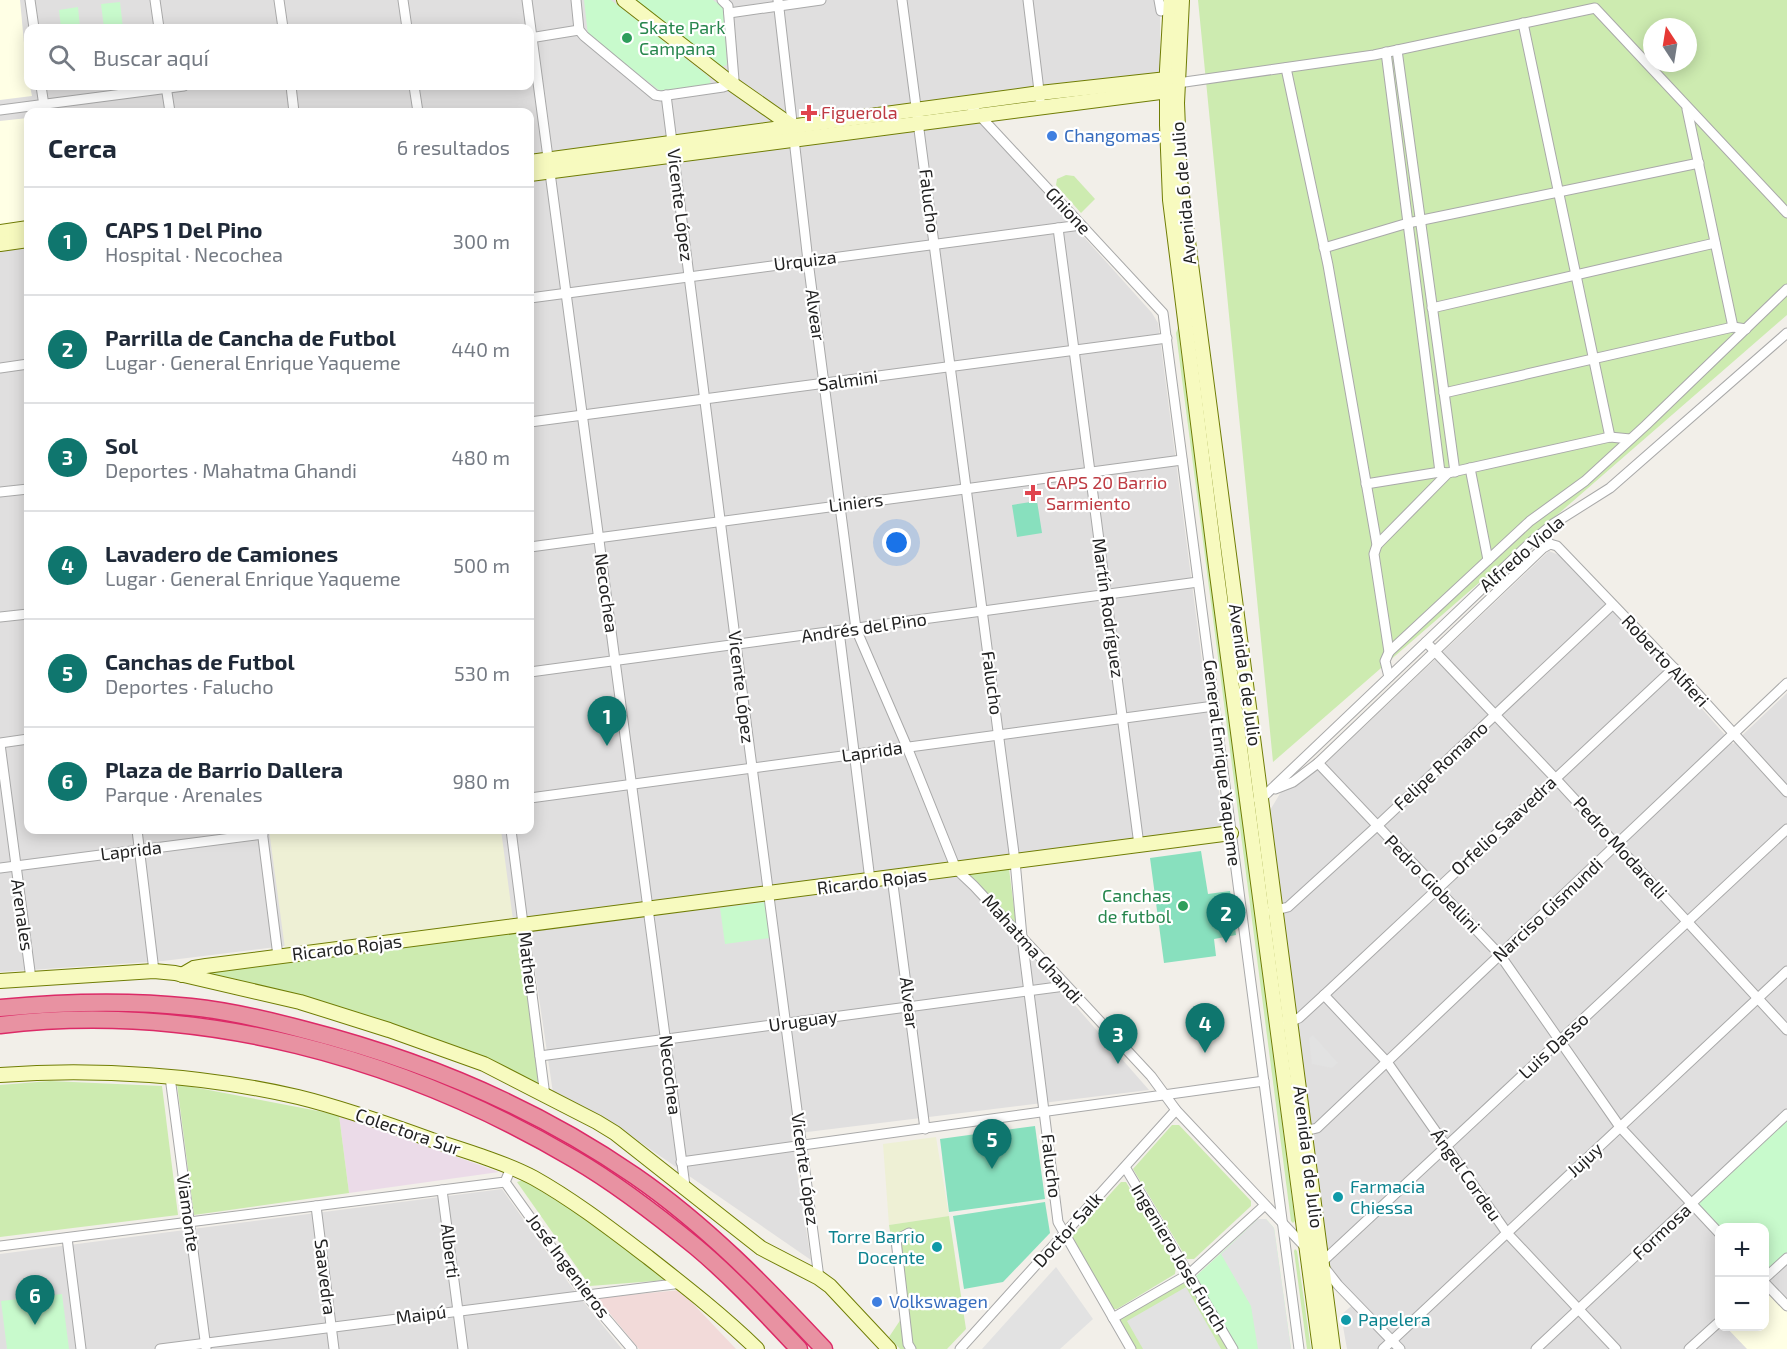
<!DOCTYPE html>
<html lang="es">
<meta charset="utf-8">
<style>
body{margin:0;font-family:"Exo 2",sans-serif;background:#f2f2f3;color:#1f2937}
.controls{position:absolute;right:18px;bottom:18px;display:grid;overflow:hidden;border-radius:12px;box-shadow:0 3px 15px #0003}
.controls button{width:54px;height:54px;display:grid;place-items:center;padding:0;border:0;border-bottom:2px solid #e0e1e3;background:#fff;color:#1f2937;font:30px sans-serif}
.compass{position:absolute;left:1643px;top:18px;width:54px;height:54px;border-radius:50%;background:#fff;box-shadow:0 3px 15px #0003;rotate:348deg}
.you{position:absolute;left:897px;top:543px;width:21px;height:21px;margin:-15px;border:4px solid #fff;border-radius:50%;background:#1a73e8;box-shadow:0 0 0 9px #1a73e833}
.badge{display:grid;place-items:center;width:39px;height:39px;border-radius:50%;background:#0f766e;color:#fff;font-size:20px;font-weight:700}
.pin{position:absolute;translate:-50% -50px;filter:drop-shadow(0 2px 3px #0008)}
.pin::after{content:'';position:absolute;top:32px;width:21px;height:18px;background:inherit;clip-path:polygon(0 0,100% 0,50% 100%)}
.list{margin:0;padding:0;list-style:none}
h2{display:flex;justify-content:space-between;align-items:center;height:78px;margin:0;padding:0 24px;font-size:26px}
h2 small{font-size:20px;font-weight:400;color:#747a83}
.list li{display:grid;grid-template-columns:39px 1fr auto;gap:18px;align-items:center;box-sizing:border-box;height:108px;padding:0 24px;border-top:2px solid #e0e1e3}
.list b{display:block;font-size:22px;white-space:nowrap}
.list p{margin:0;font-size:20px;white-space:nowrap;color:#747a83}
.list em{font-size:20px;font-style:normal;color:#747a83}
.icon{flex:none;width:33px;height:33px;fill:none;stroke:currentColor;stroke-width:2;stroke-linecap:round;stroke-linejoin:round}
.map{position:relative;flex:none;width:1787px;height:1349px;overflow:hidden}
.search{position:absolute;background:#fff;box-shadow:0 3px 15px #0003;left:24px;top:24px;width:510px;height:66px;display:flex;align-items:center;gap:15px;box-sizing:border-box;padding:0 21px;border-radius:12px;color:#747a83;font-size:22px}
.panel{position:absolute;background:#fff;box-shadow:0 3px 15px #0003;left:24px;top:108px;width:510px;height:726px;border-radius:12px}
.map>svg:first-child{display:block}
.residential{fill:#e0dfdf;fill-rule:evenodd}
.commercial{fill:#f2dad9}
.industrial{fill:#ebdbe8}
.education{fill:#ffffe5}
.farmland{fill:#eef0d5}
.grass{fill:#cdebb0;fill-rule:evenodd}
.park{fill:#c8facc}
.pitch{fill:#88e0be}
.parking{fill:#e2e2e2}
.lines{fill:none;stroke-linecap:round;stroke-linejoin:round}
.street-casing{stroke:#a9a9a9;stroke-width:11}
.secondary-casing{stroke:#707d05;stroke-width:16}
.highway-casing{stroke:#dc2a67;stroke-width:19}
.street{stroke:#fff;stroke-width:9}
.secondary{stroke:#f7fabf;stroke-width:14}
.highway{stroke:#e892a2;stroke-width:16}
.leisure-dot{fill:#2e9e5b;stroke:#fff;stroke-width:2}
.health-dot{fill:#e0444e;stroke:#fff;stroke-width:2}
.shop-dot{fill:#3f7fe0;stroke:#fff;stroke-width:2}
.culture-dot{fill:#0f9aa8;stroke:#fff;stroke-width:2}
.labels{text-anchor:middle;stroke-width:4.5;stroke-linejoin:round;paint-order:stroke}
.leisure-label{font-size:18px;fill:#27864d;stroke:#fff;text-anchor:start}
.health-label{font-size:18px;fill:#be3a42;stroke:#fff;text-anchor:start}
.shop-label{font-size:18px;fill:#366cbe;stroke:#fff;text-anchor:start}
.street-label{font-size:18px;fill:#222;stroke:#fff}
.culture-label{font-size:18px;fill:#0d838f;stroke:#fff;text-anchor:start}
</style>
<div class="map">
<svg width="1787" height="1349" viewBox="0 0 1787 1349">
<rect width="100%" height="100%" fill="#f2efe9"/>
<!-- residential -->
<g class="residential">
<path d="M0 0H1157L1160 18V75L961 100 1152 313 1158 323 1224 830 953 866 1149 1090 791 1134 811 1260 631 1136 553 1093 527 916 163 961 0 972ZM28 28H530V86H28ZM28 112H530V830H28Z"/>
<path d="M1549 551 1559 555 1666 668 1733 744 1787 693V1349H1347L1341 1315 1356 1302 1329 1264 1281 923 1269 812 1281 792 1326 763ZM1720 1228H1764V1326H1720Z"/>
<polygon points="502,1189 573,1289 622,1349 0,1349 0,1254"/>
</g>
<!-- commercial -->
<polygon class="commercial" points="680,1290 736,1349 639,1349 597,1298"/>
<!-- industrial -->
<polygon class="industrial" points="339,1115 499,1172 349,1193"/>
<!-- education -->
<g class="education">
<polygon points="0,0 20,0 28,86 30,86 32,96 0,100"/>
<polygon points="28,118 28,221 0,225 0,121"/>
<polygon points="1765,1286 1787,1309 1787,1349 1747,1349 1726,1327 1764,1326"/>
</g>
<!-- farmland -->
<g class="farmland">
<polygon points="269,830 501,830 513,920 285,949"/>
<polygon points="936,1137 949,1216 889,1225 883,1144"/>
</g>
<!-- grass -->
<g class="grass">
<path d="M1198 0H1787V315L1273 762ZM1652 27H1688V63H1652Z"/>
<polygon points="1066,175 1074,176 1095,199 1081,213 1056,185 1057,179"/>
<polygon points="1178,328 1295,1221 1293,1223 1291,1221 1176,333"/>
<polygon points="1009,869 1016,923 968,874"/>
<polygon points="523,928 545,1096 484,1064 300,1002 208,974 214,970"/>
<polygon points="50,1081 162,1086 178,1215 0,1237 0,1085"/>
<polygon points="177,1084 339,1115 349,1193 194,1215"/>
<polygon points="1172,1125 1179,1125 1251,1201 1251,1206 1194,1259 1187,1259 1133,1169"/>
<polygon points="523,1180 603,1229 668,1280 590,1286 517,1182"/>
<polygon points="1121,1182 1126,1182 1176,1266 1175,1274 1117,1309 1113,1309 1072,1236"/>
<polygon points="949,1216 966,1329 947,1349 900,1349 889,1337 903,1316 889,1225"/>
<polygon points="1295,1249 1297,1251 1311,1349 1307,1349 1294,1251"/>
<polygon points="1188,1279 1228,1349 1136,1349 1118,1319"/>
</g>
<!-- park -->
<g class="park">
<polygon points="584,0 611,0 709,77 711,84 660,91 588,35"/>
<polygon points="634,0 713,0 724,8 727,65 720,67"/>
<polygon points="120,2 123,28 104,28 101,4"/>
<polygon points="78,7 80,28 61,28 59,10"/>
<polygon points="765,902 770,938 725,944 720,908"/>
<polygon points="1787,1121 1787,1252 1765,1273 1764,1228 1720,1227 1697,1203"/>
<polygon points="1258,1219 1266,1219 1274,1228 1291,1349 1237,1349 1195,1277"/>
<polygon points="62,1294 69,1349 7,1349 1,1301"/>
</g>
<!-- pitch -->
<g class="pitch">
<polygon points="1037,501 1042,533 1017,537 1012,505"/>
<polygon points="1201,851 1208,894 1230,891 1236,935 1214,939 1216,956 1164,963 1150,858"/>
<polygon points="1035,1126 1045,1199 949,1212 940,1139"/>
<polygon points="1045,1202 1050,1233 1003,1282 964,1289 953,1216"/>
</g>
<!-- parking -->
<g class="parking">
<polygon points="1313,1035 1338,1063 1332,1068 1312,1064 1309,1038"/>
<polygon points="1258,1219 1266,1219 1274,1228 1291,1349 1258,1349 1251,1306 1221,1254"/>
<polygon points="1056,1267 1093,1319 1060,1349 982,1349"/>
<polygon points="1186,1287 1221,1349 1143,1349 1127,1321"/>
</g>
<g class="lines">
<defs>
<g id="street">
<polyline points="30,0 34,28"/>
<polyline points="155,0 159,28"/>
<polyline points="279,0 283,28"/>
<polyline points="403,0 407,28"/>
<polyline points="527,0 685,1186"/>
<polyline points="576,0 579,30 584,36 655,95 661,96 723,87 732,84 734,80 728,6 722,0"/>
<polyline points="778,0 808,261 856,629 907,747 956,869 974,886 1151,1076 1176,1110 1306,1248"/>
<polyline points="902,0 1015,861 1022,937 1058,1222 1131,1349"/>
<polyline points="1028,0 1040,99"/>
<polyline points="1159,0 1161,11"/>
<polyline points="729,13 821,0"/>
<polyline points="1523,23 1610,437"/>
<polyline points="530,38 579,30"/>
<polyline points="1397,50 1455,472"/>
<polyline points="1386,52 1440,472"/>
<polyline points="1286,68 1328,265 1377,545 1374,554 1389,652 1385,661 1389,677"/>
<polyline points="1178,83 1374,55 1595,8 1787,213"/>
<polyline points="41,86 45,112"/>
<polyline points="166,86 170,112"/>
<polyline points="291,86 294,112"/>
<polyline points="414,86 418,112"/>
<polyline points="666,95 736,645 819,1278"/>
<polyline points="968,103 1163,313 1299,1349"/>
<polyline points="1687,109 1733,327"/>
<polyline points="0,110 184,86"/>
<polyline points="1058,228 1139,845"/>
<polyline points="1324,248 1408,223 1699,163"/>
<polyline points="530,298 1081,225"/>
<polyline points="1432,308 1715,243"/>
<polyline points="0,368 28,364"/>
<polyline points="1444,393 1733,327 1746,329"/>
<polyline points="530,422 1167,338"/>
<polyline points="1470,468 1488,560"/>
<polyline points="1366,484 1440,472 1448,473 1610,437 1630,439"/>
<polyline points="0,492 28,489"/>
<polyline points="1546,540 1550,544 1557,546 1674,668 1787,792"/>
<polyline points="1377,545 1448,473"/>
<polyline points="530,547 1182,460"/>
<polyline points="0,617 28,614"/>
<polyline points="839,631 870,880"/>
<polyline points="1426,642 1555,778 1787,1030"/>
<polyline points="1389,652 1530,521 1585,481 1646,425 1787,289"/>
<polyline points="530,672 1198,582"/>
<polyline points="0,743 28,739"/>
<polyline points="0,744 31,979"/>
<polyline points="1318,763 1500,955 1620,1127 1720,1234"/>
<polyline points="1275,789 1293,782 1318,763 1543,548 1550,544"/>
<polyline points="530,798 1214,706"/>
<polyline points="1258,799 1262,798 1530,543 1553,524 1610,488 1787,333"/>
<polyline points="137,830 154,971"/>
<polyline points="262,830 278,956"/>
<polyline points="511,830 545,1096"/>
<polyline points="0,868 263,834"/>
<polyline points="892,877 925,1129"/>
<polyline points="1272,911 1288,907 1377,826 1612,605"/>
<polyline points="1324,995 1387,1062 1507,1233 1616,1349"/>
<polyline points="1287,1023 1299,1018 1324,995 1674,668"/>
<polyline points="540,1056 1065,986"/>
<polyline points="170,1077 206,1348"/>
<polyline points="1305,1131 1317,1128 1787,683"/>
<polyline points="681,1162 1264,1081"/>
<polyline points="1125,1167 1233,1349"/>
<polyline points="505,1182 585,1294 632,1349"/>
<polyline points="442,1190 463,1349"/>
<polyline points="316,1206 334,1349"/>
<polyline points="909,1233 896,1240 908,1344 911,1349"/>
<polyline points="67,1238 81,1349"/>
<polyline points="0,1246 505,1182 511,1168"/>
<polyline points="1321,1263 1787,829"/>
<polyline points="1324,1267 1338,1285 1400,1349"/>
<polyline points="1764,1279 1787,1258"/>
<polyline points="1764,1282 1787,1306"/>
<polyline points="1113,1318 1189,1274 1265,1205"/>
<polyline points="160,1349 682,1283"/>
<polyline points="960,1349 1176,1110"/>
<polyline points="1383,1349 1787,971"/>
<polyline points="1536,1349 1787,1114"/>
<polyline points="1689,1349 1720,1321"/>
</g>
<g id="secondary">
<polyline points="624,0 732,84 792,126"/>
<polyline points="1171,0 1167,70 1167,125 1170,200 1216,567 1320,1349"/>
<polyline points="1182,0 1177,103 1180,180 1333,1349"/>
<polyline points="530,162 1040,93 1176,78"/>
<polyline points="530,174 1176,90"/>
<polyline points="0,232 28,228"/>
<polyline points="0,244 28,240"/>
<polyline points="182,975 194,968 206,966 1231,833"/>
<polyline points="0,981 154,971 175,973 300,1002 389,1030 484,1064 597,1122 615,1133 761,1248 819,1278 830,1286 889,1349"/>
<path d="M0 1075C97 1068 203 1075 298 1097 343 1108 388 1124 432 1140 463 1150 506 1163 534 1178 575 1201 612 1230 649 1258 686 1287 723 1316 757 1349"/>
</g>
<g id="highway">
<path d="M0 1008C63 1002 127 1000 191 1007 229 1011 268 1020 305 1030 422 1060 535 1107 635 1176 706 1225 765 1286 824 1349"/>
<path d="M0 1025C199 1001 403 1058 574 1159 617 1184 657 1215 696 1247 733 1278 766 1314 799 1349"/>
</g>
</defs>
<!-- street casing -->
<use href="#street" class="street-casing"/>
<!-- secondary casing -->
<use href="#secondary" class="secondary-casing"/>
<!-- highway casing -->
<use href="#highway" class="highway-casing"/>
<!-- street -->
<use href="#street" class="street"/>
<!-- secondary -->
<use href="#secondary" class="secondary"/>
<!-- highway -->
<use href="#highway" class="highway"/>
</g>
<!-- markers -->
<g class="leisure-dot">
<circle cx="627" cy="38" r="6"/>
<circle cx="1183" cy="906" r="6"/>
</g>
<g class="health-dot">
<path d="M806 104h6v6h6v6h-6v6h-6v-6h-6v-6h6z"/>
<path d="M1030 484h6v6h6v6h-6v6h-6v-6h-6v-6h6z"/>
</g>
<g class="shop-dot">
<circle cx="1052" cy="136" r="6"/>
<circle cx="877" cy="1302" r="6"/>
</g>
<g class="culture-dot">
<circle cx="1338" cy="1197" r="6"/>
<circle cx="937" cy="1247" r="6"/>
<circle cx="1346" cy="1320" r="6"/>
</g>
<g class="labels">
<!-- leisure labels -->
<g class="leisure-label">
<text x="639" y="34">Skate Park<tspan x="639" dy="21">Campana</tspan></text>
<text x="1171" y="902" text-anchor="end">Canchas<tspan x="1171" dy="21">de futbol</tspan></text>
</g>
<!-- health labels -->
<g class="health-label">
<text x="821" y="119">Figuerola</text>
<text x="1046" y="489">CAPS 20 Barrio<tspan x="1046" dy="21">Sarmiento</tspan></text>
</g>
<!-- shop labels -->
<g class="shop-label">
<text x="1064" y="142">Changomas</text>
<text x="889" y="1308">Volkswagen</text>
</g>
<!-- street labels -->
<g class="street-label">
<text transform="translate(1184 193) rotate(-95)" y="6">Avenida 6 de Julio</text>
<text transform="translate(929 201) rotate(83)" y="6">Falucho</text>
<text transform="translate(680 205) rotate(83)" y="6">Vicente López</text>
<text transform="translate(1068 211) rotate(47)" y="6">Ghione</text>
<text transform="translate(805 261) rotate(-7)" y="6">Urquiza</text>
<text transform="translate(815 315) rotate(82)" y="6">Alvear</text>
<text transform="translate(848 381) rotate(-8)" y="6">Salmini</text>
<text transform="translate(856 503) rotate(-7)" y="6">Liniers</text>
<text transform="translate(1522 554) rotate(-41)" y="6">Alfredo Viola</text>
<text transform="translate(606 593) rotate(82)" y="6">Necochea</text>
<text transform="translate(1108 608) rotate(82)" y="6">Martín Rodríguez</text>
<text transform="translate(864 628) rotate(-8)" y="6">Andrés del Pino</text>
<text transform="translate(1665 661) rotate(47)" y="6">Roberto Alfieri</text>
<text transform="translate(1245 675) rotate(82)" y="6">Avenida 6 de Julio</text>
<text transform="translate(992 683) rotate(82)" y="6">Falucho</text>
<text transform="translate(741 687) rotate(83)" y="6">Vicente López</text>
<text transform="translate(872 752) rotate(-8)" y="6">Laprida</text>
<text transform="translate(1222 763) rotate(83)" y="6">General Enrique Yaqueme</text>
<text transform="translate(1441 766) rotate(-43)" y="6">Felipe Romano</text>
<text transform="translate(1504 826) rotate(-43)" y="6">Orfelio Saavedra</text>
<text transform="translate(1620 848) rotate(48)" y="6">Pedro Modarelli</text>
<text transform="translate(131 851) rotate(-7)" y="6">Laprida</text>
<text transform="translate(872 882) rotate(-7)" y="6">Ricardo Rojas</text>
<text transform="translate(1432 884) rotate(46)" y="6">Pedro Giobellini</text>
<text transform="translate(1548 910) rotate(-43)" y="6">Narciso Gismundi</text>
<text transform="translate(22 915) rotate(82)" y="6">Arenales</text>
<text transform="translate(347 948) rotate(-7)" y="6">Ricardo Rojas</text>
<text transform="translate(1032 949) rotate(48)" y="6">Mahatma Ghandi</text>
<text transform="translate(528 963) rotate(83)" y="6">Matheu</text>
<text transform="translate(909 1003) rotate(83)" y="6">Alvear</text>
<text transform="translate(803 1021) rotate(-8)" y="6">Uruguay</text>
<text transform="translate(1554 1046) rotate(-43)" y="6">Luis Dasso</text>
<text transform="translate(670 1075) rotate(83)" y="6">Necochea</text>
<text transform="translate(408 1132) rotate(19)" y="6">Colectora Sur</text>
<text transform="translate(1308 1157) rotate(83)" y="6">Avenida 6 de Julio</text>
<text transform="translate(1585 1160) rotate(-43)" y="6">Jujuy</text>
<text transform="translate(1051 1166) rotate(83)" y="6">Falucho</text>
<text transform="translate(805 1169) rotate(82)" y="6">Vicente López</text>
<text transform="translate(1466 1175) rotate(55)" y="6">Ángel Cordeu</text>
<text transform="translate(188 1213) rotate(82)" y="6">Viamonte</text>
<text transform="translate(1068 1230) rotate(-48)" y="6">Doctor Salk</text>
<text transform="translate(1662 1232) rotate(-43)" y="6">Formosa</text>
<text transform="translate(450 1251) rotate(83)" y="6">Alberti</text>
<text transform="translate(1179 1258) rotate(59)" y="6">Ingeniero Jose Funch</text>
<text transform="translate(568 1266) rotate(53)" y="6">José Ingenieros</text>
<text transform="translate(325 1277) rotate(83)" y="6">Saavedra</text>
<text transform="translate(421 1315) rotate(-7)" y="6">Maipú</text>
</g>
<!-- culture labels -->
<g class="culture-label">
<text x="1350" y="1193">Farmacia<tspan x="1350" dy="21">Chiessa</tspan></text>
<text x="925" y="1243" text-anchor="end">Torre Barrio<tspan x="925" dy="21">Docente</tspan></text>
<text x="1358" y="1326">Papelera</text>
</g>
</g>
</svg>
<div class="controls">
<button>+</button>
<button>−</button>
</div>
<svg class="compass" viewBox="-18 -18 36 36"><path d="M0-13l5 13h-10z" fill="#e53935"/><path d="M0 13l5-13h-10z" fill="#747a83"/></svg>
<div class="you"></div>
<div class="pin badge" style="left:607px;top:746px">1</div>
<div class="pin badge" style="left:1226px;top:943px">2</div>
<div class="pin badge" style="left:1118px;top:1064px">3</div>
<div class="pin badge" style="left:1205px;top:1053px">4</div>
<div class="pin badge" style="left:992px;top:1169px">5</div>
<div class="pin badge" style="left:35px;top:1325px">6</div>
<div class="search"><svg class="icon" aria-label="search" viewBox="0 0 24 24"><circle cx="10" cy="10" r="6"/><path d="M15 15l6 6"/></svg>Buscar aquí</div>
<section class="panel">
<h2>Cerca<small>6 resultados</small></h2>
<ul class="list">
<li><span class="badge">1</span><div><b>CAPS 1 Del Pino</b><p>Hospital · Necochea</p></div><em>300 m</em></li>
<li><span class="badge">2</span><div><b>Parrilla de Cancha de Futbol</b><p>Lugar · General Enrique Yaqueme</p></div><em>440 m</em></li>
<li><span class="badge">3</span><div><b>Sol</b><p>Deportes · Mahatma Ghandi</p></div><em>480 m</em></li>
<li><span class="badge">4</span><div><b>Lavadero de Camiones</b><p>Lugar · General Enrique Yaqueme</p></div><em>500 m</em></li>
<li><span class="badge">5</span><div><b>Canchas de Futbol</b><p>Deportes · Falucho</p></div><em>530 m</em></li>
<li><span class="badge">6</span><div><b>Plaza de Barrio Dallera</b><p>Parque · Arenales</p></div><em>980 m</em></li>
</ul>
</section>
</div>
